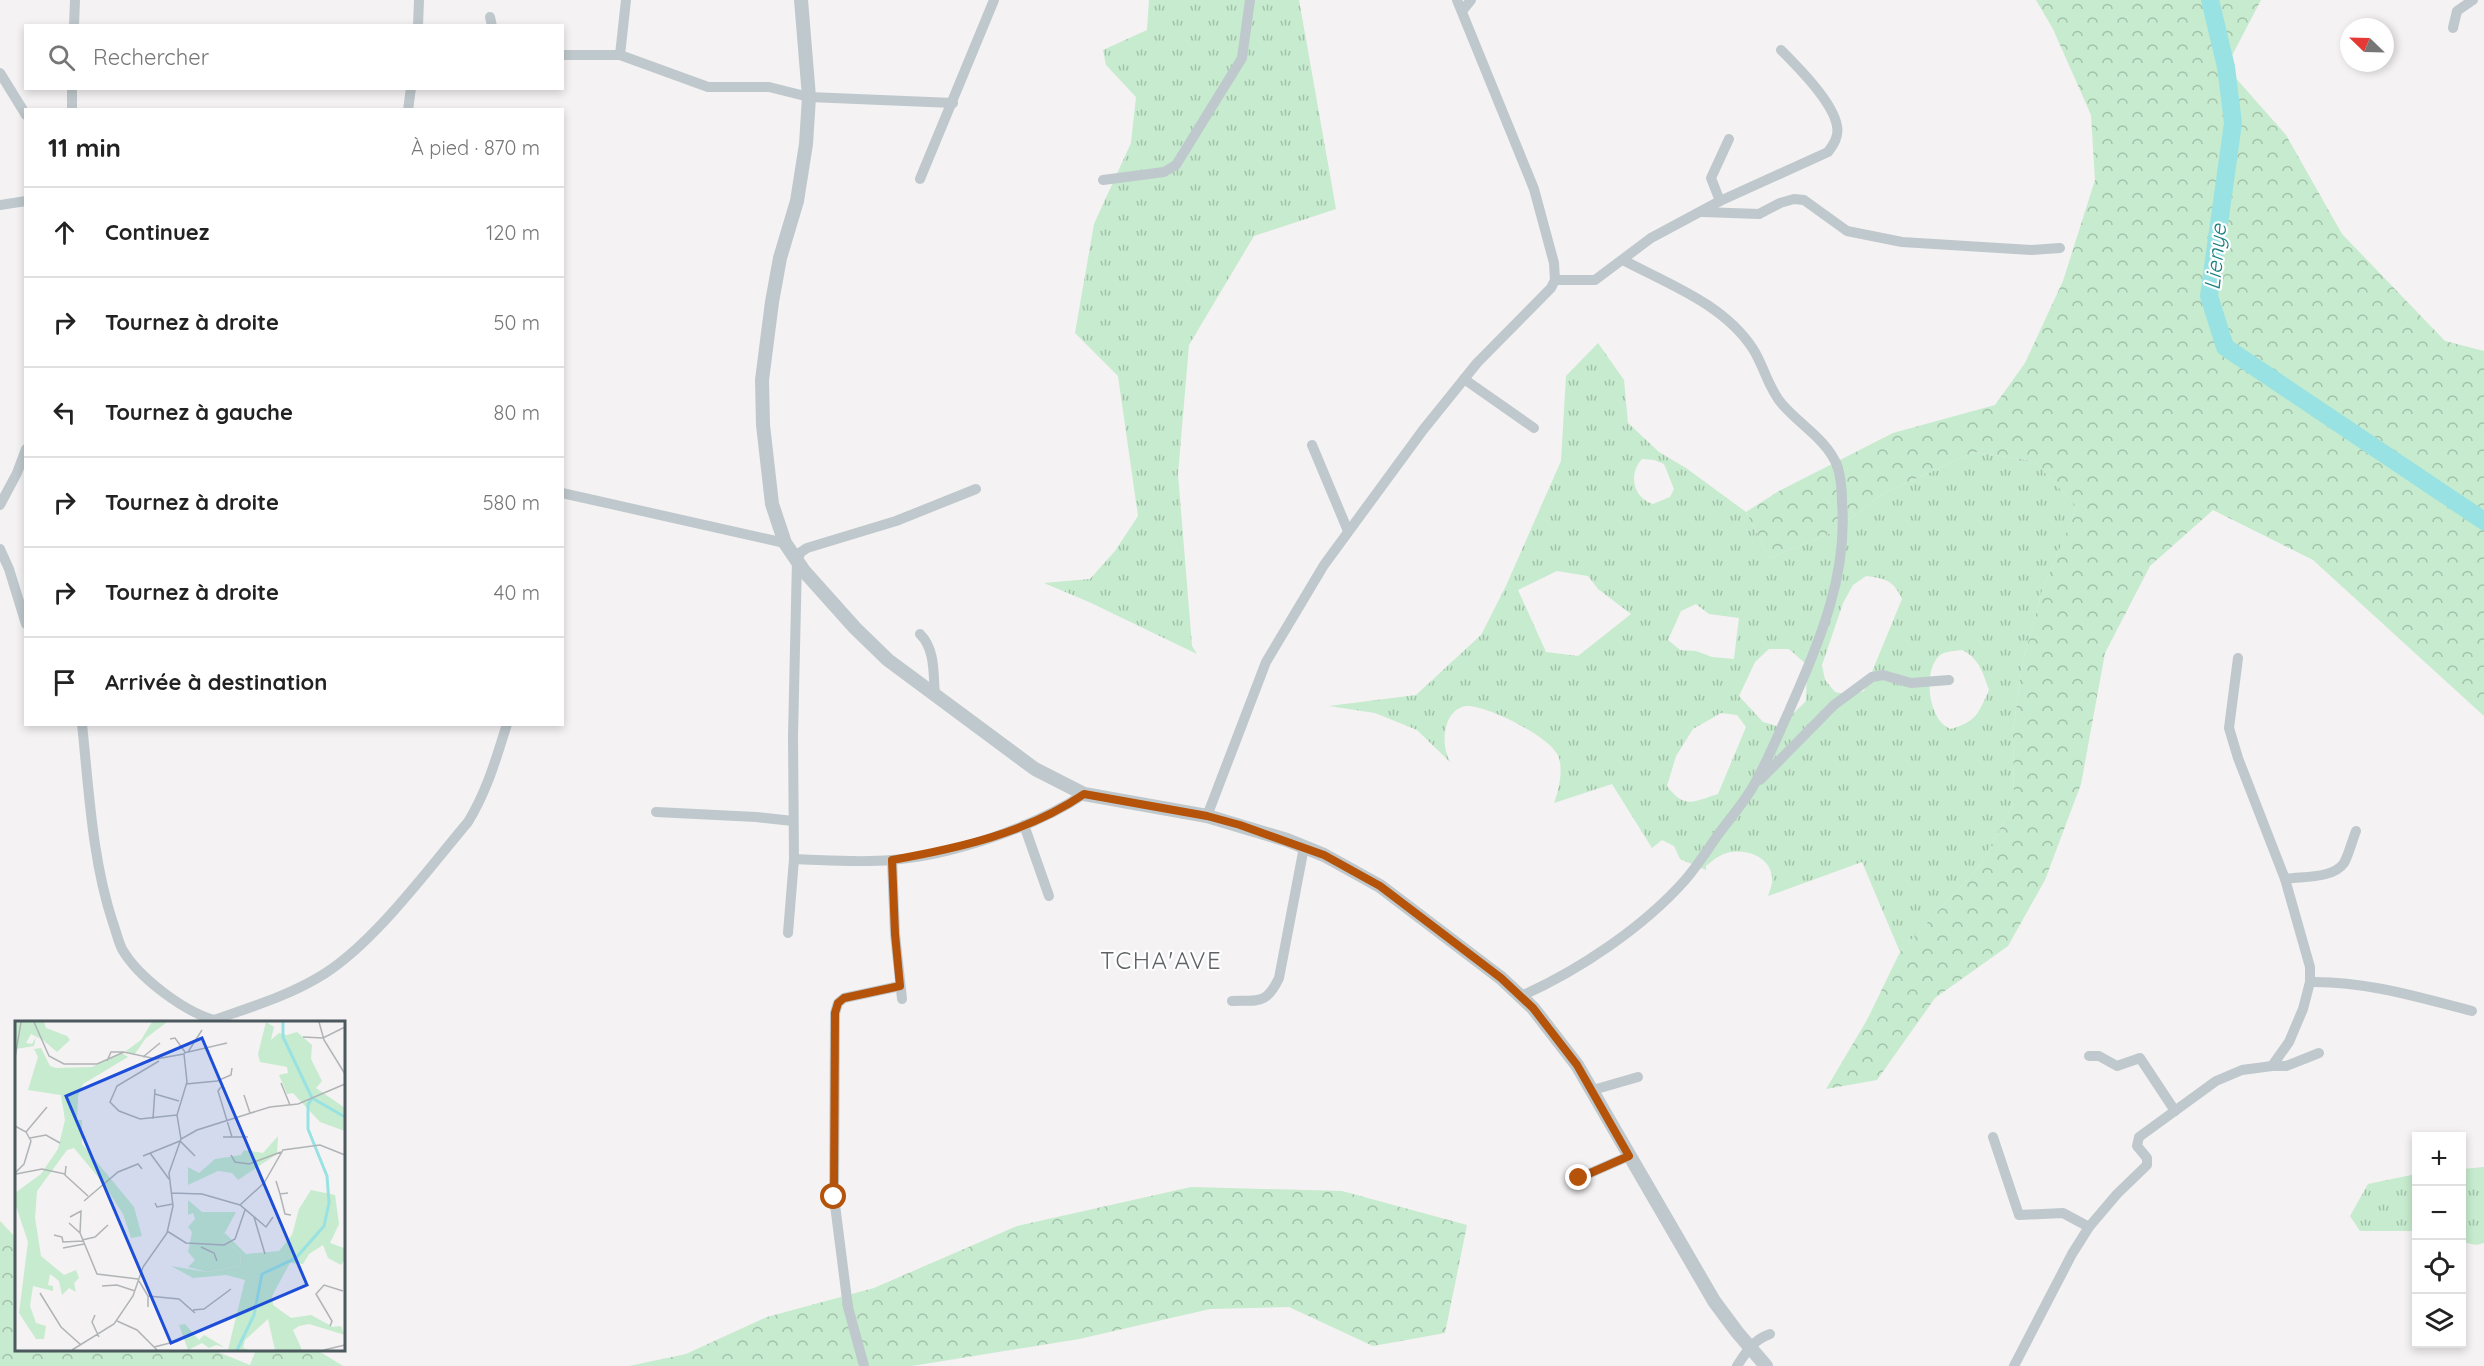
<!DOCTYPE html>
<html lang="fr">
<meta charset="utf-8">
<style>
body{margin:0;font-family:Quicksand,sans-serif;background:#f2f2f2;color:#222}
.controls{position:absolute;right:18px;bottom:18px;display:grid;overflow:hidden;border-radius:0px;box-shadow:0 3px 9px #0003}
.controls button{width:54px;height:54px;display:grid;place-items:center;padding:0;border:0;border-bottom:2px solid #e0e0e0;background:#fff;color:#222;font:30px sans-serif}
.compass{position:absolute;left:2340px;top:18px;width:54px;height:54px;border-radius:50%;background:#fff;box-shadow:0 3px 9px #0003;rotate:293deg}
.stop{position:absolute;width:18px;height:18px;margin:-14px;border:4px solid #b45309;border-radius:50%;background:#fff}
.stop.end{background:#b45309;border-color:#fff;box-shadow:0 2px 6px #0008}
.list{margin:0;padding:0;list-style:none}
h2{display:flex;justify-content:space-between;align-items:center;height:78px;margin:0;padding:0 24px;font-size:26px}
h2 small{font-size:20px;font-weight:400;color:#767676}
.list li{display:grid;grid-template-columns:39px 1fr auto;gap:18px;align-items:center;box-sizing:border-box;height:90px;padding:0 24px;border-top:2px solid #e0e0e0}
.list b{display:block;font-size:22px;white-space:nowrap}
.list em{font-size:20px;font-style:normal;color:#767676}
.icon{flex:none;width:33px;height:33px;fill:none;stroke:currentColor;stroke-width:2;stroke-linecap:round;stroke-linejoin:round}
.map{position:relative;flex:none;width:2484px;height:1366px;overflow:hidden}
.search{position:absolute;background:#fff;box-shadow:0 3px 9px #0003;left:24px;top:24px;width:540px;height:66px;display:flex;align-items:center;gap:15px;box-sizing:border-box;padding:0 21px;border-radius:0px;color:#767676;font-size:22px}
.panel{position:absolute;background:#fff;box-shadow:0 3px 9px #0003;left:24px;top:108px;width:540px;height:618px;border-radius:0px}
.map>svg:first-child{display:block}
.grass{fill:url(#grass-tufts);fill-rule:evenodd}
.forest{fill:url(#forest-crowns)}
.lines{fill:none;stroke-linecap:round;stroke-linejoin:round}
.river{stroke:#99e2e3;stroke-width:18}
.minor{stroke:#bfc8cc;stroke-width:10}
.tertiary{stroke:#bfc8cc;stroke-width:14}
.route{stroke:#b45309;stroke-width:8}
.labels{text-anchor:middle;stroke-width:4.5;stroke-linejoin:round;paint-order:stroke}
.water-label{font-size:22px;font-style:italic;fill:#1b8082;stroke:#fff}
.quarter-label{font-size:24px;letter-spacing:1.5px;fill:#5f6366;stroke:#fff}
.inset-river{fill:none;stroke:#99e2e3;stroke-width:3}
.inset-road{fill:none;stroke:#b0b4b6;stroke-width:1.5}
.view{fill:#1d4ed8;fill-opacity:0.15;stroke:#1d4ed8;stroke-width:3}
.inset-edge{fill:none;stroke:#4b585d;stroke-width:3}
</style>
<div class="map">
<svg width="2484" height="1366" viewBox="0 0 2484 1366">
<defs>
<pattern id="grass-tufts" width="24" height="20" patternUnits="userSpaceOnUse" patternTransform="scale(1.5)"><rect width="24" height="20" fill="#c6ebce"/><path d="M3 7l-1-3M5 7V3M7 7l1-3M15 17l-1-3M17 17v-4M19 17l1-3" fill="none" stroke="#a3c1aa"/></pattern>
<pattern id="forest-crowns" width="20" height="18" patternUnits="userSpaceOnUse" patternTransform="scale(1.5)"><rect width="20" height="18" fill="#c6ebce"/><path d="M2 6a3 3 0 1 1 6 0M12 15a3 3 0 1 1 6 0" fill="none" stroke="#a3c1aa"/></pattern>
</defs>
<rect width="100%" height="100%" fill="#f4f2f2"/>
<!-- grass -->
<g class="grass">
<polygon points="1149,0 1299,0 1336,209 1254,236 1189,345 1178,474 1192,646 1197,654 1089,602 1044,583 1090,579 1115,551 1138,516 1118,376 1075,333 1094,224 1131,143 1136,97 1106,65 1103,50 1147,30"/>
<path d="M1598 343 1624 380 1628 423 1659 452 1686 468 1746 512 1770 558 1831 533 1884 493 1975 452 2034 461 2077 507 2042 591 2022 665 2013 732 2014 803 1979 867 1900 952 1862 862 1768 896C1770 891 1773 883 1772 877 1770 853 1736 845 1718 857 1714 859 1710 863 1706 866V870L1680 859 1674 846 1662 840 1652 848 1612 784 1554 803C1559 790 1563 771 1559 758 1554 738 1485 704 1466 706 1442 710 1440 747 1451 763L1417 730 1375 713 1329 706 1416 695 1481 635 1505 588 1561 461 1566 376ZM1642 459 1654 460 1664 464 1674 489 1670 497 1653 504C1633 498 1628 474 1642 459ZM1557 571 1588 576 1598 589 1631 614 1578 656 1546 652 1518 590ZM1866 576C1887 579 1893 580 1902 599L1864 691 1850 695 1835 692 1825 680 1822 665 1843 603 1853 585ZM1696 604 1709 614 1739 618 1734 659 1712 657 1696 651 1680 650 1668 640 1681 611ZM1769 649H1789L1807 665 1806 701 1780 727 1763 722 1739 696 1755 662ZM1962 650C1979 658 1983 673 1989 690 1978 714 1977 721 1951 729 1928 722 1922 670 1940 655 1945 651 1955 651 1962 650ZM1721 713 1737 715 1746 727 1718 794C1693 802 1684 809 1667 786L1676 756 1693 729Z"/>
<polygon points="2484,1167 2484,1243 2476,1245 2462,1242 2462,1169"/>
<polygon points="2416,1174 2416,1231 2360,1231 2350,1216 2368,1184"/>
</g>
<!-- forest -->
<g class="forest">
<polygon points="2036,0 2261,0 2226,67 2286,135 2342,234 2445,341 2484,351 2484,716 2313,560 2213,510 2150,566 2105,653 2081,784 2045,880 2008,946 1935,998 1877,1080 1826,1089 1867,1020 1900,952 1979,867 2014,803 2013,732 2022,665 2042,591 2077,507 2034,461 1975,452 1884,493 1831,533 1770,558 1746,512 1779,491 1893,433 1995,405 2025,363 2063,281 2095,180 2091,115 2053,29"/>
<polygon points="1191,1187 1342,1191 1467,1225 1445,1333 1373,1346 1289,1307 1210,1309 1079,1339 912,1366 629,1366 686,1354 767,1317 874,1288 1017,1226"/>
<polygon points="0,1221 16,1238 16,1350 213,1350 250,1365 256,1350 317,1350 343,1366 0,1366"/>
</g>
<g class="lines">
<!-- river -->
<polyline class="river" points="2210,0 2226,67 2233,123 2209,296 2225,347 2484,521"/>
<!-- minor -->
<g class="minor">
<polyline points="1462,11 1471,0"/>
<polyline points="490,17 492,26"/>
<polyline points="74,26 75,0"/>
<polyline points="418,26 419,0"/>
<polyline points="2453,28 2457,11 2473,0"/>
<polyline points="562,55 620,55 708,87 769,87 809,97 953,103"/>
<polyline points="620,55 626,0"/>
<polyline points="0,73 26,115"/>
<polyline points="72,110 72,88"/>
<polyline points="408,110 411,88"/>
<polyline points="920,179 994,0"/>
<polyline points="1103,180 1164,172 1176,165 1242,58 1250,0"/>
<polyline points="1720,201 1711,178 1729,139"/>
<polyline points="0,205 26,201"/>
<polyline points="1702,212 1759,214 1780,203 1794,199 1804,200 1847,231 1902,242 2031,250 2060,248"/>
<path d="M1555 280H1595L1651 238 1720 201 1828 152C1834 144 1839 136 1837 126 1833 102 1798 67 1781 50"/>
<polyline points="1464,379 1534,428"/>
<polyline points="1312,445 1348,531"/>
<polyline points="562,493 785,543"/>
<polyline points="0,505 17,473 26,449"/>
<polyline points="0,549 9,569 26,624"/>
<path d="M920 634C936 650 933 675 935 696"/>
<polyline points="2238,658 2229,728 2238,758 2285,879 2310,967 2310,982 2303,1009 2289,1042 2272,1066"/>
<path d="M82 724C89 790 92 860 113 923 116 931 118 941 122 949 138 977 183 1011 214 1020 251 1007 291 995 324 974 375 942 429 868 468 822 487 791 496 759 507 724"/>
<polyline points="1760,780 1834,705 1872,677 1883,675 1911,683 1949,680"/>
<polyline points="656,812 756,817 793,821"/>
<polyline points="1207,816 1266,662 1324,565 1423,430 1477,363 1551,288 1555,280 1554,263 1534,189 1457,0"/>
<polyline points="1024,825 1049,896"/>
<path d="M794 859C826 860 859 863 891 860 950 856 1035 827 1084 794"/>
<polyline points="892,860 895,934 902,999"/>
<path d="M2285 879C2302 876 2333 879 2344 863 2349 854 2352 841 2356 831"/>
<polyline points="788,933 794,859 793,736 797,560 801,552 807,548 896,521 976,489"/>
<path d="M2310 982C2365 981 2418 997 2472 1011"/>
<path d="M1521 996C1578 971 1644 927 1686 879 1697 866 1707 851 1717 836 1728 821 1741 806 1751 790 1766 765 1777 737 1789 711 1818 644 1848 578 1842 503 1842 490 1841 477 1837 465 1826 439 1800 425 1782 404 1768 388 1764 366 1753 349 1724 304 1668 284 1623 260"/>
<path d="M1232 1001C1259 1000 1266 1005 1279 978L1304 847"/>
<polyline points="2089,1056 2099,1056 2117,1066 2140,1058 2175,1111"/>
<polyline points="1593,1090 1638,1077"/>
<polyline points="1993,1137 2019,1215 2063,1213 2089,1227"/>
<polyline points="1579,1178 1629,1156"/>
<polyline points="864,1366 848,1307 834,1197 835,1013 838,1003 844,998 900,986"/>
<path d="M1737 1366C1746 1352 1753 1340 1770 1334"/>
<polyline points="2014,1366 2072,1254 2089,1227 2117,1194 2147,1165 2147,1158 2137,1146 2139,1137 2216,1081 2242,1070 2272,1066 2286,1066 2319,1053"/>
</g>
<!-- tertiary -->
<polyline class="tertiary" points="801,0 809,97 806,144 797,201 780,258 772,302 762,380 763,425 772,504 785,543 804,571 855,628 888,660 1035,769 1084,794 1207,816 1287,840 1324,855 1380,886 1501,978 1533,1008 1577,1065 1714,1301 1737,1332 1766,1366"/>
</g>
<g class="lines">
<!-- route -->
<path class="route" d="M834 1197 835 1013 838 1003 844 998 900 986 895 934 892 860C959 848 1027 833 1084 794L1207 816 1240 825 1324 855 1380 886 1501 978 1533 1008 1577 1065 1629 1156 1579 1178"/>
</g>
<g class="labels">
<!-- water labels -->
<g class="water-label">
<text transform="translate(2215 257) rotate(-84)" y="8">Lienye</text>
</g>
<!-- quarter labels -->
<g class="quarter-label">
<text x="1161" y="969">TCHA'AVE</text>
</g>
</g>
<!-- overview -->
<g transform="translate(15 1021)">
<rect width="330" height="330" fill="#f4f2f2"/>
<path d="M0 1H29L31 7 52 15 55 19 42 31 28 19 16 13 11 22 17 23 21 16 19 25 1 28ZM251 1 259 6 256 19 264 12 272 14 282 11 297 24 296 38 307 60 301 67 330 87V110L305 101 278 72 272 73 264 54 273 52 272 46 245 41 243 33ZM263 115 262 133 223 159 217 152 203 150 173 164V146L184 152 200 138 226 134 229 129 248 132ZM173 179 187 191H221L207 217 226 233 225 245 192 251 173 246 180 239 173 231 177 211 173 206 180 198 178 192 173 194ZM170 303 184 319 189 314 209 326 201 324 194 327 187 322 173 329 164 304Z" fill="#c6ebce"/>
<path d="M137 1H152L131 17 119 34 111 30 126 19ZM26 27 35 45 41 47 77 46 107 32 113 36 68 63 63 75 62 99H67V123L119 186 127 215 116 217 108 193 88 162 59 127 52 129 22 170 20 197 26 235 49 254 61 249 64 257 59 262 61 271 54 267 47 274 44 260 35 253 33 264 38 265V270L18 265 15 285 21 302 31 305 29 318H21L4 292 13 221 0 182V172L26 153 43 128 50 99 46 74 13 69 23 36 19 28ZM296 169 320 174 324 203 315 222 329 227 330 238 326 244 313 237 308 224 294 233 288 243 275 242 257 275 258 284 276 297 296 294 318 306 326 305 330 314 294 303 284 305 278 309 287 329H260L253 298 230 319 228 327 235 329H213L230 259 211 254 178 257 156 245 192 251 225 245 226 233 207 217 210 212 231 233 264 230 277 214 284 188Z" fill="#c6ebce"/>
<path class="inset-river" d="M268 1V16L297 77 330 96M222 329 239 294 247 253 281 237 309 205 314 182 312 155 293 108V84L297 77"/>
<path class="inset-road" d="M19 1 34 35 49 43H82L109 31 141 38 169 33 172 61 162 94 166 118M304 1 309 19 330 53M288 16 308 17 330 6M155 18 160 17 170 31M173 31 187 9M169 32 212 22M128 36 145 22M0 37 6 1M92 40 96 31H109M144 40 102 65 95 81 104 90 125 98 162 94M266 62 275 84M171 63 202 60 216 54 217 47M206 66 203 70 217 116M140 73 164 80M229 74 235 92M138 98 140 68M0 105 11 111 16 120 9 143 0 152M11 111 32 86M208 116H233M15 117 31 114 45 122M135 132 154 158M216 134 220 141 234 143 266 131M128 135 165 120 180 135M51 145 50 154 73 175M1 153 27 148 50 153M261 160 265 173 273 172M157 172 187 173 225 184 251 206 258 196M265 173 270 193 276 194M69 180 103 151 123 143 127 148M140 182 142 186 158 183M225 184 249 162 268 129 305 124 330 134M55 196 66 190 65 212M239 196 250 233M54 202 65 212 82 253 123 258M152 210 171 222 209 224 220 218 230 189M39 214 47 216 48 221 68 220M67 219 80 216 93 204M186 226 199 232 202 240M48 227 69 223M124 260 133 275V286M87 265 102 264 120 270M25 272 46 306 66 324M133 275 164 278 180 292M178 289 189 288 216 268M80 294 77 301 84 316M102 300 122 309 142 329M315 305 317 300 301 273 309 264 328 270M139 326 163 320M57 329 99 303 118 275 128 246 152 212 158 185 154 152 166 118 182 109 255 86 283 83 330 63M309 329 330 324"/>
<path class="view" d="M187 17 292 264 156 322 51 75Z"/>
<rect width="330" height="330" class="inset-edge"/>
</g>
</svg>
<div class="controls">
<button>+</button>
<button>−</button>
<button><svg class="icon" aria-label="locate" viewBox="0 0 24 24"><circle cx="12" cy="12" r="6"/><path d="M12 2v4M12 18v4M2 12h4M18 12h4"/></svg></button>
<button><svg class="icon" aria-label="layers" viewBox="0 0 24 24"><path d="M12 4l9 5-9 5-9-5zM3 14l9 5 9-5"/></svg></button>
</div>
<svg class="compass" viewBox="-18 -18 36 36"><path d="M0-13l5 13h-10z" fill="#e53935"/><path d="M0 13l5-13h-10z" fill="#767676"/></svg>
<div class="stop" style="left:834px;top:1197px"></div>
<div class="stop end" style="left:1579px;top:1178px"></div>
<div class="search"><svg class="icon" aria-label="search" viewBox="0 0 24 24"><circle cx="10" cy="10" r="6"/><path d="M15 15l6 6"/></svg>Rechercher</div>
<section class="panel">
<h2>11 min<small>À pied · 870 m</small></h2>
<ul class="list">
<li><svg class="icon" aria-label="ahead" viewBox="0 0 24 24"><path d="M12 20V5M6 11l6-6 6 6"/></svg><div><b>Continuez</b></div><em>120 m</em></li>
<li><svg class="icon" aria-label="right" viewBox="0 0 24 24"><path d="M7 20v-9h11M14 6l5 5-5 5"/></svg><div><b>Tournez à droite</b></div><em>50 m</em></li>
<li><svg class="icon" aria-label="left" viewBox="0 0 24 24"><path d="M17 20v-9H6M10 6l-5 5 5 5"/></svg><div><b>Tournez à gauche</b></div><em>80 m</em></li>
<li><svg class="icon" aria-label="right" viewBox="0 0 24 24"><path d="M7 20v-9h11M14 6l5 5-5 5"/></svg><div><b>Tournez à droite</b></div><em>580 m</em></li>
<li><svg class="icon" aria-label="right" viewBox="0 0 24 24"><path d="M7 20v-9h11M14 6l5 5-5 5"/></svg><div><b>Tournez à droite</b></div><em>40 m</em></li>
<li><svg class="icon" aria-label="arrive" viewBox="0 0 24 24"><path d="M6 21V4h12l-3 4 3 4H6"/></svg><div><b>Arrivée à destination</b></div></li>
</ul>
</section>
</div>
